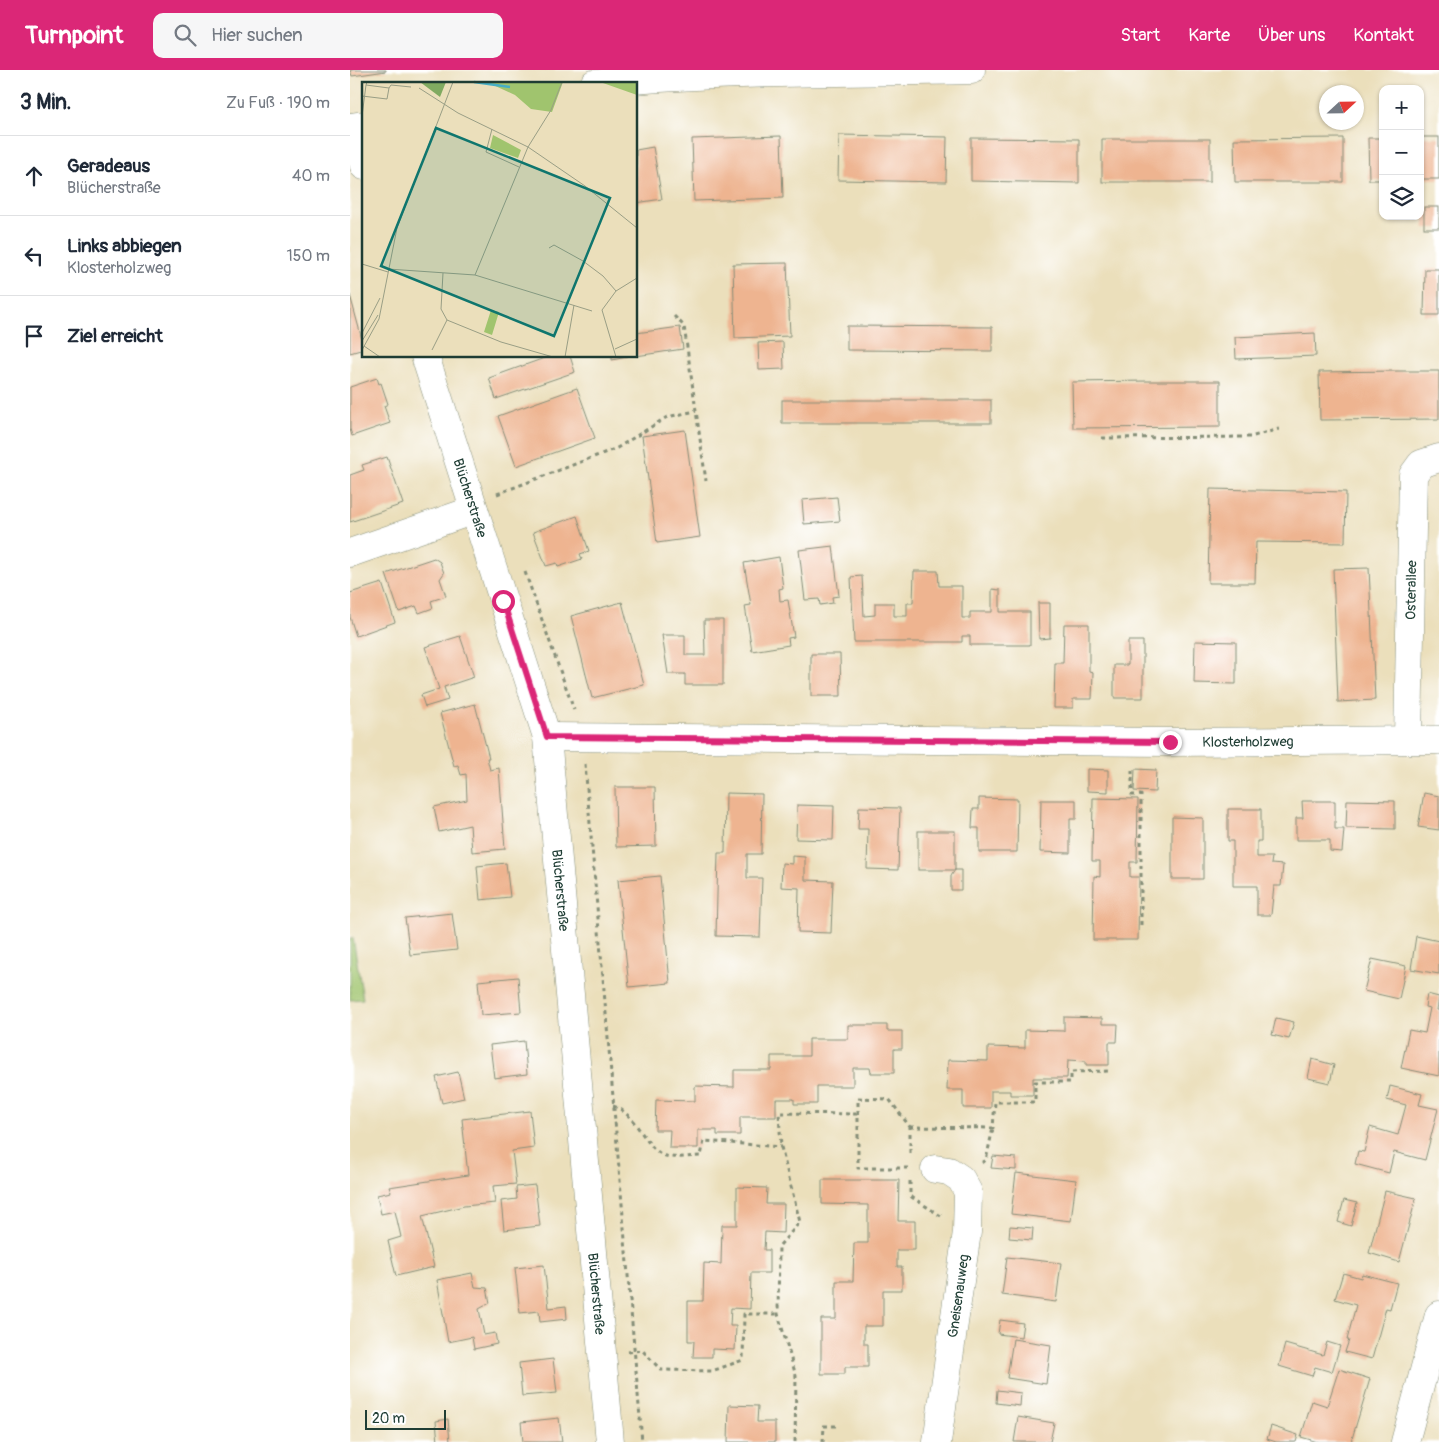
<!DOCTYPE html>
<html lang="de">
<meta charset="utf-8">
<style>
body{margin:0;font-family:Pangolin,sans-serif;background:#f6f6f7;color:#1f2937}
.controls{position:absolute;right:15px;top:15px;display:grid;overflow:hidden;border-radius:10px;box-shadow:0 1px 4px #0004}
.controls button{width:45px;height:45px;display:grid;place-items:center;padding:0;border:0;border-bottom:1px solid #e0e1e3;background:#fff;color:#1f2937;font:25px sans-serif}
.compass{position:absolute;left:969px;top:15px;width:45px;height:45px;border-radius:50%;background:#fff;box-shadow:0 1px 4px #0004;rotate:68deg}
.scale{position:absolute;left:15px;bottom:12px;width:81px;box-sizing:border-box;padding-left:5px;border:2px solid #1f3d34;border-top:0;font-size:14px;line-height:18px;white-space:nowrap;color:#1f3d34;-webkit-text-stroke:4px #fff;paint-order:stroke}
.stop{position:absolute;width:15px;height:15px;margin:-11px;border:4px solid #db2777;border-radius:50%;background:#fff}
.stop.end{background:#db2777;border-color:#fff;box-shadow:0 1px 5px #0008}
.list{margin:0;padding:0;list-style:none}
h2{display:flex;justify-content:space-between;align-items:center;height:65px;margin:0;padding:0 20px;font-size:21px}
h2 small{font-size:16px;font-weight:400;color:#747a83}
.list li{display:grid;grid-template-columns:32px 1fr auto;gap:15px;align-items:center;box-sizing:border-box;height:80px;padding:0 20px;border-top:1px solid #e0e1e3}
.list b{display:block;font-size:19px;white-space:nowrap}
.list p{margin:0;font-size:16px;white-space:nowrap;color:#747a83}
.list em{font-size:16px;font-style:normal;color:#747a83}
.icon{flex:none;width:28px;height:28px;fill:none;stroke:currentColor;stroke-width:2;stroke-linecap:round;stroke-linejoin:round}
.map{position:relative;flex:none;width:1089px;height:1372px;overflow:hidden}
header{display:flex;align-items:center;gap:30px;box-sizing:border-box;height:70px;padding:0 25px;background:#db2777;color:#fff}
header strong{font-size:24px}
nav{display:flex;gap:28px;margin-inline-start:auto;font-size:18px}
.search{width:350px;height:45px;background:#f6f6f7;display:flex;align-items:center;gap:12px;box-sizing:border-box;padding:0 18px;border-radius:10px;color:#747a83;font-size:19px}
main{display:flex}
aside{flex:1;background:#fff}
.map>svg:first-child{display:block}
.green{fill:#a0c46e;stroke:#608051}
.building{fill:#eeb490}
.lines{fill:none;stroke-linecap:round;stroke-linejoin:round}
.minor-casing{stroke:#858e78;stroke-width:29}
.major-casing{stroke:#858e78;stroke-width:29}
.path{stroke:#858e78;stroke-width:3;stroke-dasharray:4 4;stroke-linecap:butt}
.minor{stroke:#fff;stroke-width:28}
.major{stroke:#fff;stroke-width:28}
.route{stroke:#db2777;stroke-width:6}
.labels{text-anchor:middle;stroke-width:4.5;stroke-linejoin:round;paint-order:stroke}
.street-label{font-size:14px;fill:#1f3d34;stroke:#fff}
.inset-river{fill:none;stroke:#46afc5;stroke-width:2.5}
.inset-road{fill:none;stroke:#999e85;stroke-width:1}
.view{fill:#0f766e;fill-opacity:0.15;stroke:#0f766e;stroke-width:2.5}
.inset-edge{fill:none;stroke:#1f3d34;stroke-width:2.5}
</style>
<header>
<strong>Turnpoint</strong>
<div class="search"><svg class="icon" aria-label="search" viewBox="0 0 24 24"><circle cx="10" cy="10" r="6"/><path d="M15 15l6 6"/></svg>Hier suchen</div>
<nav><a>Start</a><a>Karte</a><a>Über uns</a><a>Kontakt</a></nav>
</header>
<main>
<aside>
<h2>3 Min.<small>Zu Fuß · 190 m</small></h2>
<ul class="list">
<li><svg class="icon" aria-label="ahead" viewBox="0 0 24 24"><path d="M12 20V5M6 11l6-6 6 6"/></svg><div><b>Geradeaus</b><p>Blücherstraße</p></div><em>40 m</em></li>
<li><svg class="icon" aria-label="left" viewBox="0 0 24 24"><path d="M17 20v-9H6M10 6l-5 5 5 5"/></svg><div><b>Links abbiegen</b><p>Klosterholzweg</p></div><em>150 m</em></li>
<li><svg class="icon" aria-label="arrive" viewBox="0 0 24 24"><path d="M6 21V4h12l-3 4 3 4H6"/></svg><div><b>Ziel erreicht</b></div></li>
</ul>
</aside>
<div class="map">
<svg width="1089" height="1372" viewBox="0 0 1089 1372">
<rect width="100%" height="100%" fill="#fff"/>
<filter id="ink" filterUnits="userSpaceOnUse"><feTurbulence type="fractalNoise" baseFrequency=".02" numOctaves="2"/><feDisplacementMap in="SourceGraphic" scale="10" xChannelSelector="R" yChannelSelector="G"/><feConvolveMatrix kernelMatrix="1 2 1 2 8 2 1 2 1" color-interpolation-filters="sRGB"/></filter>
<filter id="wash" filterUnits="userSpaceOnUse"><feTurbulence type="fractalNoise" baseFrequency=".0096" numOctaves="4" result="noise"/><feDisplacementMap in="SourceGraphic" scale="20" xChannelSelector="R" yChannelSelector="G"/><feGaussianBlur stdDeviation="1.12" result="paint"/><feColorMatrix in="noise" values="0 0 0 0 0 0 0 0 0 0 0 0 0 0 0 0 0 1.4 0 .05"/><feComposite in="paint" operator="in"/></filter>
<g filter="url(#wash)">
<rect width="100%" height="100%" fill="#ebdfbb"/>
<!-- green -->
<polygon class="green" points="3,868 13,929 0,930 0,869"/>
<g id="blocks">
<!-- building -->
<g class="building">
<polygon points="0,0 36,0 36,1 2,6"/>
<polygon points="489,65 597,67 596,112 488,110"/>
<polygon points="431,66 433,128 344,131 342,69"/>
<rect x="1070" y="67" width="19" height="42"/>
<polygon points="621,68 729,69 729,113 621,111"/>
<polygon points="993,68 993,112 885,112 884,69"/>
<polygon points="1018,68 1033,68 1033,110 1019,110"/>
<rect x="752" y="69" width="108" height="43"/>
<polygon points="303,77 312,129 286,133 286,80"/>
<rect x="1074" y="137" width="15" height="21"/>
<polygon points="437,193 440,266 385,268 383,194"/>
<polygon points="1075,199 1089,199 1089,245 1074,245"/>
<polygon points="0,225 14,277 14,279 0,283"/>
<polygon points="497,256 642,257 642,281 497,280"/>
<polygon points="330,257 333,279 286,286 286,263"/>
<polygon points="965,263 966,286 886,289 885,267"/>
<polygon points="433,272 434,299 409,300 408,273"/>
<polygon points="200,286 220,286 225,302 146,329 139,308"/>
<polygon points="262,286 277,286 277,287 262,290"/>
<polygon points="1047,301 1089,301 1089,349 970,350 969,302"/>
<polygon points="27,308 29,314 31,313 38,334 34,336 40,353 2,366 0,359 0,317"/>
<polygon points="797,311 870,311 870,357 723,358 722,312"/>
<polygon points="227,318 245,368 166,396 148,346"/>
<rect x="432" y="330" width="209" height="23"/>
<polygon points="335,360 350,467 307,473 292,366"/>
<polygon points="37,387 53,434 0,452 0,405 14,400 12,395"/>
<polygon points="860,419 996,422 995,473 906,472 905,513 858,513"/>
<polygon points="487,427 490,451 454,454 452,430"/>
<polygon points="227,446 239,481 230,484 232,489 208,497 207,493 196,496 183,462"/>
<polygon points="483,476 489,526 482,527 483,533 470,535 469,529 455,530 449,480"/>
<polygon points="429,487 433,518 429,519 430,531 438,530 444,567 438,568 439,575 402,581 395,536 401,535 394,493"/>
<polygon points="84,488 90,492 94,503 90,509 96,526 81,531 83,538 69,543 66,536 49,542 36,504"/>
<polygon points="1019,498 1025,630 988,632 983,499"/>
<polygon points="564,501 588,501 589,516 612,516 612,548 620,548 620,542 642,542 642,519 650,520 650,542 680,542 680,575 620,575 620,566 612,566 612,572 504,572 501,507 512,506 514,546 525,545 525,533 544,533 544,546 557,546 557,533 563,533"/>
<polygon points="32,513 45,552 6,566 0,547 0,523"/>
<polygon points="272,532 294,615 242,628 221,546"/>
<polygon points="688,533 700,533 700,568 689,569"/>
<polygon points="354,550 373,550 373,615 335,615 335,604 318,604 312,565 335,565 335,585 355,585"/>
<polygon points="714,554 739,554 739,601 743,602 742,629 723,629 723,638 704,638 705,593 713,593"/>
<polygon points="110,566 124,607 94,617 98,630 75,637 71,625 89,619 75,577"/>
<polygon points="778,571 793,571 793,628 764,628 764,595 778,595"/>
<polygon points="845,571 886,572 886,614 844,613"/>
<polygon points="461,584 490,584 491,626 461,626"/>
<polygon points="125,634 139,688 137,688 140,700 149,698 155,779 122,782 120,755 89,762 84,737 117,730 116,704 111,705 108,695 104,696 90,643"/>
<polygon points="737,699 758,700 758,722 737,721"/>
<polygon points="785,699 806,700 805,722 784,721"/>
<polygon points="265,717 305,717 306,776 266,777"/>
<polygon points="376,723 412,724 411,784 397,784 397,808 412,808 410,867 366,866 368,783 375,783"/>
<polygon points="1074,723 1089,726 1089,760 1068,757"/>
<polygon points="629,728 668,729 667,782 629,782 629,758 622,758 623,739 629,739"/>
<polygon points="743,728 788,729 787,792 780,792 780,807 789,807 788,870 743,870 744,806 750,807 750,791 742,791"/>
<polygon points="691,730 726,730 726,749 720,749 720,783 690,782"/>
<polygon points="997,730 1045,731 1045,759 996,758"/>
<polygon points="952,731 985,731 985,759 994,759 992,782 980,781 980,770 946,770 946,748 953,748"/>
<polygon points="447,735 484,736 483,770 446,769"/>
<polygon points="509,737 550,738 548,800 517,799 518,759 508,759"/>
<polygon points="878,739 911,739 911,771 907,771 907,787 922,787 921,794 933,795 931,816 924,816 921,845 907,845 907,816 883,816 883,771 878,771"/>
<polygon points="822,747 853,748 853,809 822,809"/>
<rect x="568" y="761" width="37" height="39"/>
<polygon points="442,786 455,787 455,810 483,811 481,863 448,862 449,818 431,817 432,793 442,794"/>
<polygon points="156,793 160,827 130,830 127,796"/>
<polygon points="605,800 611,800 611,820 601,820 601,806"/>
<polygon points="310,806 320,913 279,917 268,810"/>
<polygon points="102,843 107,880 60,885 55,848"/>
<polygon points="1066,866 1089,871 1089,904 1061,899"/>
<polygon points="1022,889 1056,896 1049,929 1014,921"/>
<polygon points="168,907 171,942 131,945 128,911"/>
<polygon points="1077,924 1089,927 1087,940 1089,940 1089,1006 1051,998 1059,960 1075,963 1080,938 1075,937"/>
<polygon points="714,947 752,948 752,954 768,954 767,972 759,972 759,995 736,995 736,991 718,990 717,1008 683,1008 683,1025 660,1025 660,1021 641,1021 641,1038 613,1038 613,1020 597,1020 598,990 638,991 638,977 675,978 675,960 714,961"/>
<polygon points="926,948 944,952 939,969 922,965"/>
<polygon points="498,955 537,955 537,961 552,961 552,979 544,979 544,1003 521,1003 520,998 503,998 503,1016 467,1016 467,1034 444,1034 444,1029 426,1029 426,1047 390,1047 390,1065 367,1065 367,1060 348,1060 348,1078 319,1078 320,1060 305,1060 306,1030 345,1031 345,1016 384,1017 384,1000 421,1000 421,986 459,986 459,969 498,969"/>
<polygon points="174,971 177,1004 144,1008 140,975"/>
<polygon points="962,989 984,995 980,1013 958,1008"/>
<polygon points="108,1002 114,1028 92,1033 86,1007"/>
<polygon points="1040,1016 1072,1024 1069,1035 1088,1039 1075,1090 1044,1082 1039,1103 1005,1094 1008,1081 1014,1082 1020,1057 1048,1065 1056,1035 1037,1030"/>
<polygon points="180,1041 184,1078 162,1081 166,1114 143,1116 145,1133 114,1136 72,1146 84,1197 46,1206 38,1171 51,1167 45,1141 31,1144 27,1125 41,1122 39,1117 118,1105 112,1049"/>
<polygon points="643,1086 666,1088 666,1100 641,1098"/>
<polygon points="666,1103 726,1110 721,1151 661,1144"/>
<polygon points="472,1110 549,1110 548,1151 565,1151 565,1180 547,1180 547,1197 552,1197 552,1220 533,1220 533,1256 514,1256 514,1274 518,1274 518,1297 495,1297 495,1304 471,1304 471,1249 486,1249 486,1211 503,1211 504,1173 518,1173 518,1135 472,1134"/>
<polygon points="185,1115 190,1156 154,1160 151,1131 167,1129 166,1117"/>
<polygon points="387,1117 417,1118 416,1134 434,1134 433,1163 415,1162 414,1180 419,1180 419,1203 401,1203 400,1239 381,1238 380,1256 386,1256 385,1280 362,1279 362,1287 343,1287 344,1271 338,1271 338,1231 353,1231 354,1193 371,1194 372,1155 387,1155"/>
<polygon points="1035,1121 1066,1128 1049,1192 1019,1183"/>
<polygon points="994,1130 1007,1133 1001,1156 988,1152"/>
<polygon points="660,1156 683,1158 682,1170 659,1168"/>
<polygon points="657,1187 711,1193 706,1232 652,1225"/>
<polygon points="194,1195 199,1238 216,1236 217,1249 190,1252 189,1241 170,1243 165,1198"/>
<polygon points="122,1203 125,1217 137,1218 140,1233 129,1239 134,1265 145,1263 147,1274 124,1279 122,1267 98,1272 87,1210"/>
<polygon points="993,1203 1011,1208 1012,1204 1047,1213 1040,1239 1036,1238 1022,1289 995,1282 999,1270 997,1270 1006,1235 985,1229"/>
<polygon points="650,1250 673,1253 671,1267 648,1264"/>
<polygon points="663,1269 701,1275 696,1314 657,1308"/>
<polygon points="977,1272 990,1276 982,1302 965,1297 962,1306 929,1296 935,1274 973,1285"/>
<polygon points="203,1289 207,1323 172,1326 169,1293"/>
<polygon points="989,1299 1020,1309 1001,1372 968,1372 951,1367 962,1331 977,1336"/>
<polygon points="647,1320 671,1323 670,1336 646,1333"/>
<polygon points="379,1335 408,1336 407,1352 425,1352 425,1372 378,1372"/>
<polygon points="668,1347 704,1353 700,1372 664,1372"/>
<polygon points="209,1348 212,1372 173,1372 171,1352"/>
<polygon points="98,1349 100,1372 88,1372 86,1351"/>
<polygon points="921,1356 948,1365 946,1372 926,1372 917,1369"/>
</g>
</g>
</g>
<g filter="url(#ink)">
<use href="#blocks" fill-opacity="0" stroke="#858e78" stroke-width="1"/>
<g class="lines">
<defs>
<g id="minor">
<polyline points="2,57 14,96"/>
<path id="s1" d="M75 286 197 667 260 1372"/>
<polyline points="0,483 124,440"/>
<path id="s2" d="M197 667 820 672 1089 670"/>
<path id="s3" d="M1058 669 1063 405 1071 394 1089 388"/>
<polyline points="585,1099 599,1101 611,1109 618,1122 617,1162 587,1372"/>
<polyline points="1055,1372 1089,1245"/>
</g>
<g id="major">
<path d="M244 14C369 0 495 3 621 0"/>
<polyline points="0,57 14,55"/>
</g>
</defs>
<!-- minor casing -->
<use href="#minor" class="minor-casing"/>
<!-- major casing -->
<use href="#major" class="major-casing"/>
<!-- path -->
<g class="path">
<polyline points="324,246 334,256 356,411"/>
<polyline points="752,368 900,367 929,359"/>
<polyline points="147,424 267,378 317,347 346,341"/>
<polyline points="175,502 224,640"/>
<polyline points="235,694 292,1372"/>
<polyline points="782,700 782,725 791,725 791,855"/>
<path d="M263 1036C287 1043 295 1080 316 1086 326 1089 341 1086 351 1086L354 1071 431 1077"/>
<polyline points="560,1057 643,1058 645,1032 685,1032 685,1012 721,1012 721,1002 760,1001"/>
<polyline points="632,1093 636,1090 643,1058"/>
<polyline points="558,1098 508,1098 508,1028 539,1029 560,1057 560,1087"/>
<polyline points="560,1111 560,1126 591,1146"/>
<polyline points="278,1282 292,1280 311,1300 362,1301 393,1290 394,1244 428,1244"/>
<polyline points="445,1372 446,1306 428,1244 429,1176 450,1152 431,1077 429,1043 508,1044"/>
<polyline points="473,1372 474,1356 486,1356"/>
</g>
<!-- minor -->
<use href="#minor" class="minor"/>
<!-- major -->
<use href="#major" class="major"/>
</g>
</g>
<g class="lines" filter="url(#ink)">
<!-- route -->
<polyline class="route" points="153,531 197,667 820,672"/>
</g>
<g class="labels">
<!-- street labels -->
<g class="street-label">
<text dy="5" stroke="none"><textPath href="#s1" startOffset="149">Blücherstraße</textPath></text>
<text dy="5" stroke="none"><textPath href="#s3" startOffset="149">Osterallee</textPath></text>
<text dy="5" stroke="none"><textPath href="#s2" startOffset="701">Klosterholzweg</textPath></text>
<text dy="5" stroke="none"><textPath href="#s1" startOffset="554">Blücherstraße</textPath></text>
<text dy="5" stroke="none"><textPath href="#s1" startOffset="959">Blücherstraße</textPath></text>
<text transform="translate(608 1226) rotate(-82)" y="5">Gneisenauweg</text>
</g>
</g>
<!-- overview -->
<g transform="translate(12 12)">
<rect width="275" height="275" fill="#ebdfbb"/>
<path d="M101 0H201L190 30 169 27 153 13 129 2ZM239 0H275V13L241 1ZM131 53 159 68 156 76 128 66ZM129 228 137 230 130 253 122 250Z" fill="#a0c46e"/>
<path d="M58 0H84L78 15Z" fill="#80aa61"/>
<path class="inset-river" d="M112 0 148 5"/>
<path class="inset-road" d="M5 0 4 3 27 6 29 3 49 5M57 6 96 31 166 65 223 104 275 146M0 14 25 17 27 6M0 34 4 3M130 47 124 70 157 85M187 166 192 163 221 179 241 194 254 209M0 182 26 190M26 187 113 193 230 229M81 191 79 227 85 238 139 260 191 275M113 193 166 65 189 28 200 0M0 251 18 216M0 259 16 233M2 264 18 275M253 267 275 257M0 268 17 237 35 146 91 0M70 268 85 238M203 275 212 223M254 275 240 228 254 209 275 196"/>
<path class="view" d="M74 46 248 116 192 254 19 184Z"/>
<rect width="275" height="275" class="inset-edge"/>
</g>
</svg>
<div class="controls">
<button>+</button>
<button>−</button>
<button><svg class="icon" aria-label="layers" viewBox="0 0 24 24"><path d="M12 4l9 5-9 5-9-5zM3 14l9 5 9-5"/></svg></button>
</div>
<svg class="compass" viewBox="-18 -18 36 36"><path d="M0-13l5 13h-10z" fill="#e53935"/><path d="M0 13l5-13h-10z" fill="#747a83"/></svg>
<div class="scale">20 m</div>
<div class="stop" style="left:153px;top:531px"></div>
<div class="stop end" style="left:820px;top:672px"></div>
</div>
</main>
